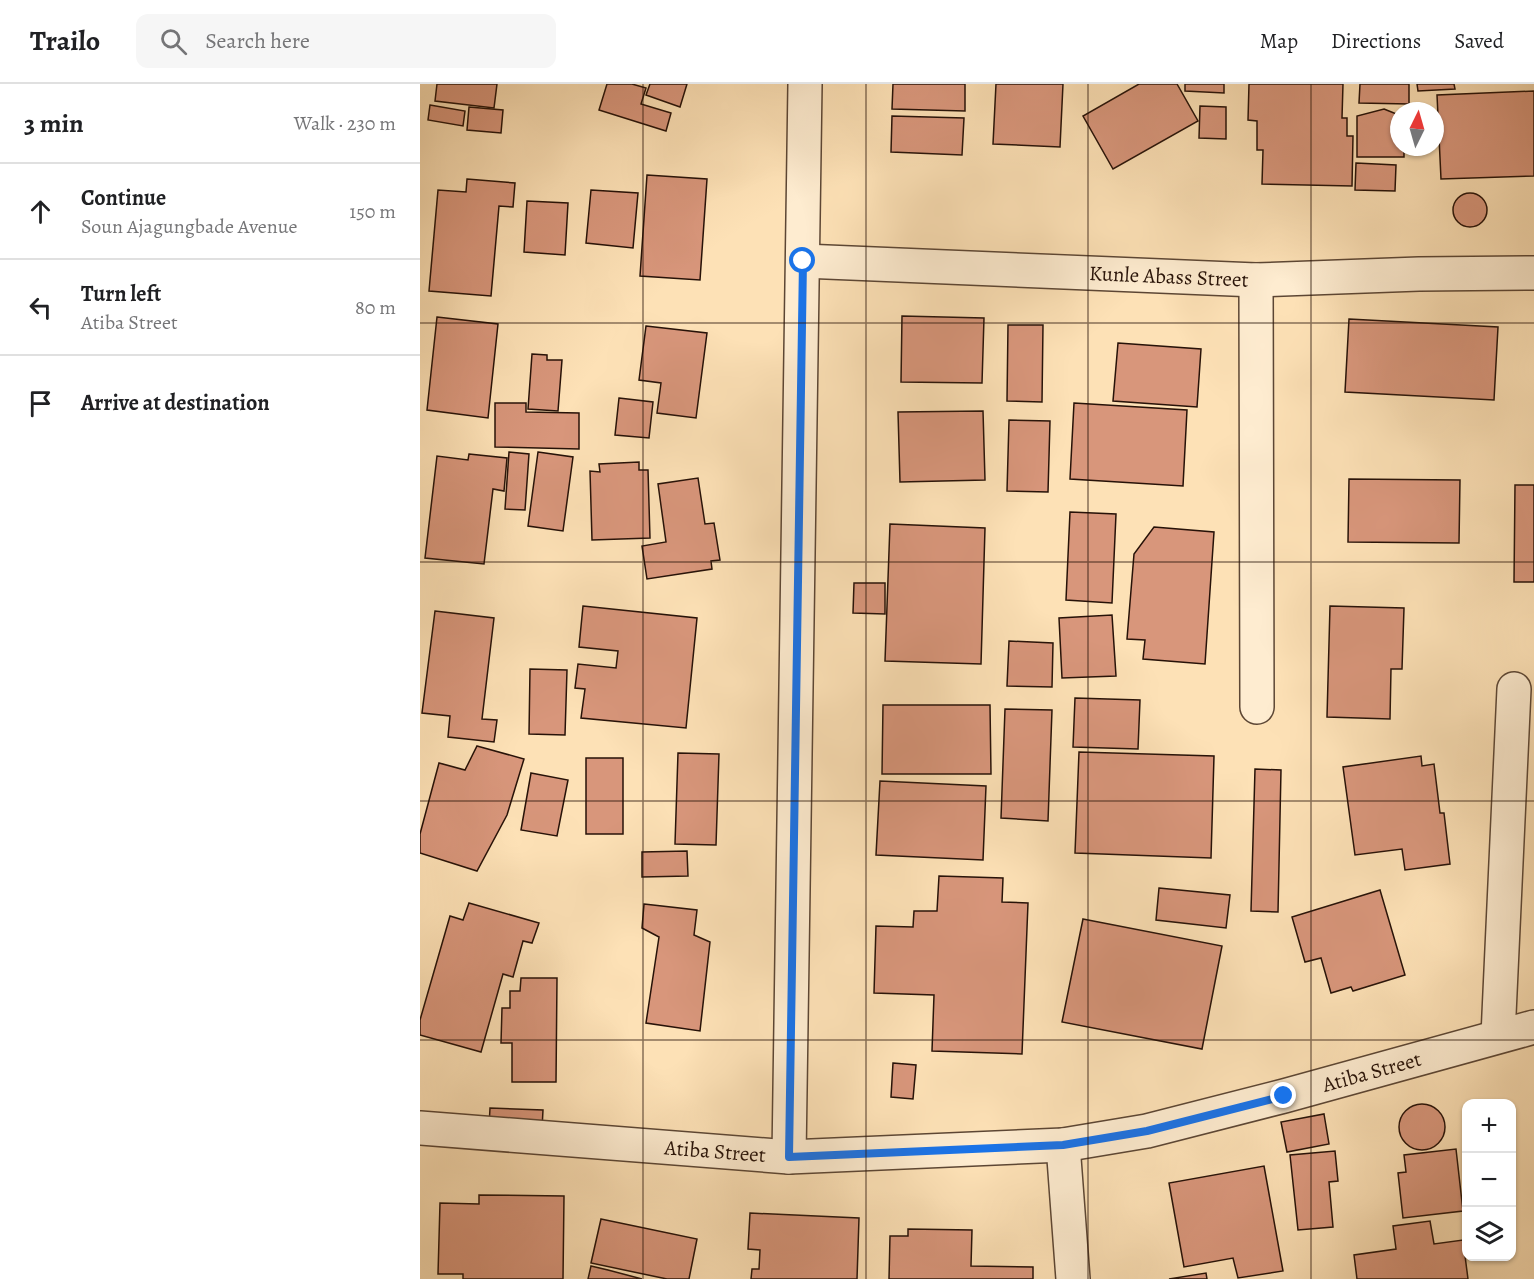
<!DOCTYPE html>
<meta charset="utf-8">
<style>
body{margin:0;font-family:Alegreya,serif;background:#f6f6f6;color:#202124}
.controls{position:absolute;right:18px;bottom:18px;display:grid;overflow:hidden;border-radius:12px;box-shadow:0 2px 4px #0004}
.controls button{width:54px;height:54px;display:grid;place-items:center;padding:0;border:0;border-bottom:2px solid #e0e0e0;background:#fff;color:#202124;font:30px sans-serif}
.compass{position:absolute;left:970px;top:18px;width:54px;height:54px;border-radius:50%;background:#fff;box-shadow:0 2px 4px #0004;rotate:5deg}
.stop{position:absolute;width:18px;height:18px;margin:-14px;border:4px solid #1a73e8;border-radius:50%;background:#fff}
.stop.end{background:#1a73e8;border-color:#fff;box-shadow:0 2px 6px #0008}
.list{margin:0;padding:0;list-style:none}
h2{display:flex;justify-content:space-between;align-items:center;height:78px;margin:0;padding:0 24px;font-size:26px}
h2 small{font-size:20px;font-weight:400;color:#757577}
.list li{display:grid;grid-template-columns:39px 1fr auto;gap:18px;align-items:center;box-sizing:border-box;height:96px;padding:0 24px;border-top:2px solid #e0e0e0}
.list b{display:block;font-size:22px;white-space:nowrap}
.list p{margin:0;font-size:20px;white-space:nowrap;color:#757577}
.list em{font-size:20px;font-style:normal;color:#757577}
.icon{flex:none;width:33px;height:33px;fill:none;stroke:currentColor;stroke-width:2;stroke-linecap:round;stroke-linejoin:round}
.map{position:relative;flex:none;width:1114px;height:1195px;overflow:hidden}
header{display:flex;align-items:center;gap:36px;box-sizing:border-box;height:84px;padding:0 30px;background:#fff;border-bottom:2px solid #e0e0e0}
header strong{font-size:28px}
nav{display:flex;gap:33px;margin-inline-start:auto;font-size:21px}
.search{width:420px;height:54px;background:#f6f6f6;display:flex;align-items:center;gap:15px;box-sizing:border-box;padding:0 21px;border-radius:12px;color:#757577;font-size:22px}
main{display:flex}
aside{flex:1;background:#fff}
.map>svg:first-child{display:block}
.building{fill:#d8967b;stroke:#271208;stroke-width:1.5}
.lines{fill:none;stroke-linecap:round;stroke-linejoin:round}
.minor-casing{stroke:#5c4634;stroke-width:36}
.minor{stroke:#feecd0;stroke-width:33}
.route{stroke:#1a73e8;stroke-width:8}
.grid{fill:none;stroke:#271208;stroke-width:1.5;stroke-opacity:0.55}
.labels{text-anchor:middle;stroke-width:4.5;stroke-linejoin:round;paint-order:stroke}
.street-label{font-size:21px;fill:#271208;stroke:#feecd0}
</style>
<header>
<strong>Trailo</strong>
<div class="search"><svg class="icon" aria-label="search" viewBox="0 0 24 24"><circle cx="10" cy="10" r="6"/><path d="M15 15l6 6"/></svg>Search here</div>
<nav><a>Map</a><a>Directions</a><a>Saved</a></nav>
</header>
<main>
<aside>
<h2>3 min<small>Walk · 230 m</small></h2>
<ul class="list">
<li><svg class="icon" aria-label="ahead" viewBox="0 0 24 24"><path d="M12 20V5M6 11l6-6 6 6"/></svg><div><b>Continue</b><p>Soun Ajagungbade Avenue</p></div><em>150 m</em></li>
<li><svg class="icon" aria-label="left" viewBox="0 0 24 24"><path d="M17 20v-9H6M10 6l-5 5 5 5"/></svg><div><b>Turn left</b><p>Atiba Street</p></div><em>80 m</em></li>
<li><svg class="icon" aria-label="arrive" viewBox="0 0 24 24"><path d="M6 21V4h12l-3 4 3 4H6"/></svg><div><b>Arrive at destination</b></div></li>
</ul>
</aside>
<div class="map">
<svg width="1114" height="1195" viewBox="0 0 1114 1195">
<rect width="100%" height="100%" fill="#fde1b6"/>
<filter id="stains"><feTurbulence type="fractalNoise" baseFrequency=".00333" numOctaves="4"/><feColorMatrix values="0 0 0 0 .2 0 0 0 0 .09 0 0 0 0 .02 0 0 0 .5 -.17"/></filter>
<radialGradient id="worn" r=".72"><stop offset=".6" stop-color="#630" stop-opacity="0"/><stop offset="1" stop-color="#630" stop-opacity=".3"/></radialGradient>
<!-- building -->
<g class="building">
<polygon points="17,0 77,0 74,24 15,17"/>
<polygon points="187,0 212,0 226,4 221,20 251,29 246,47 179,26"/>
<polygon points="230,0 267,0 260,23 226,11"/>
<polygon points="473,0 545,0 545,27 472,25"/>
<polygon points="576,0 643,0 640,63 573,60"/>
<polygon points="719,0 757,0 778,37 693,85 663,32"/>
<polygon points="765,0 804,0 804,9 765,7"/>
<polygon points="829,0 923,0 922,34 927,34 927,52 933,52 932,102 842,100 843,66 837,66 837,37 828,36"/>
<polygon points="940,0 989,0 989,20 939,19"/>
<polygon points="997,0 1034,0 1035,5 998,7"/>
<polygon points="1114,7 1114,92 1021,95 1017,11"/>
<polygon points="10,21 45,27 43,42 8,36"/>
<polygon points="780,22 806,23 806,55 779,54"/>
<polygon points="49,23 83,26 81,49 47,46"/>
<polygon points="964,25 979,31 979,63 984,63 984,73 937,73 937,32"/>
<polygon points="472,32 544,34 542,71 471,68"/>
<polygon points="936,79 976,81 975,107 935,106"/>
<polygon points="227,91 287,95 280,196 220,192"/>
<polygon points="47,95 95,99 93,123 79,122 71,212 9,207 18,106 46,108"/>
<polygon points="171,106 218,109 213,164 166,159"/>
<circle cx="1050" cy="126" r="17"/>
<polygon points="107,117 148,119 145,171 104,168"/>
<polygon points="482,232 564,234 562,299 481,298"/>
<polygon points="17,233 78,240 68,334 7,326"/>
<polygon points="929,235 1078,243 1074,316 925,308"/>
<polygon points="588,241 623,241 622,318 587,317"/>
<polygon points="226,242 287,249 276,334 237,329 241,299 219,296"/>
<polygon points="698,259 781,265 777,323 693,317"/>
<polygon points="112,270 127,271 127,276 142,276 138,327 108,325"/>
<polygon points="199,314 233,318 229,354 195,351"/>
<polygon points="75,319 106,319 106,328 159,329 159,365 75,363"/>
<polygon points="654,319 767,326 763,402 650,395"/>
<polygon points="563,327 565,396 480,398 478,328"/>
<polygon points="589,336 630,337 628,408 587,407"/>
<polygon points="89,368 109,370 105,426 85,425"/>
<polygon points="118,368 153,373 143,447 108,442"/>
<polygon points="49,370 87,374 84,407 73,405 64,480 5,474 17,372 48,376"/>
<polygon points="219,378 219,386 228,386 230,454 172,456 170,387 180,388 179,380"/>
<polygon points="278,394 285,440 294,439 300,476 291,477 292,485 227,495 222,462 246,458 238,400"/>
<polygon points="929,395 1040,396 1039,459 928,458"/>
<polygon points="1095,401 1114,401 1114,498 1094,498"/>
<polygon points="650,428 696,430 692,519 646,516"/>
<polygon points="470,440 565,444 561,580 465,577"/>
<polygon points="734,443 794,448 785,580 723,575 725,556 707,555 714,470"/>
<polygon points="434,499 465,499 465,530 433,529"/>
<polygon points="163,522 277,534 266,644 161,634 165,605 155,604 158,580 196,584 198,567 159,563"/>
<polygon points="910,522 984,524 982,585 971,585 970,635 907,633"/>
<polygon points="15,527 74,534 62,635 77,636 74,658 28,653 30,632 2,629"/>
<polygon points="692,531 696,592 642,594 639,534"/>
<polygon points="589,557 633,559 632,603 587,602"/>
<polygon points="110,585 147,586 145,651 109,650"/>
<polygon points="655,614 720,616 718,665 653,663"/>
<polygon points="463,621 570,621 571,690 462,690"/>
<polygon points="585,625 632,626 628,737 581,734"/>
<polygon points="57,662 104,675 87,731 57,787 0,769 0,750 19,679 45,686"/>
<polygon points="659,668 794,672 791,774 655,769"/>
<polygon points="258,669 299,670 296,761 255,760"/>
<polygon points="1001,672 1002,682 1014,680 1020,729 1024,729 1030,780 985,786 982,765 935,771 923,683"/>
<rect x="166" y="674" width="37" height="76"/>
<polygon points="835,685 861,686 858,828 831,827"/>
<polygon points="111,689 148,696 137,752 101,746"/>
<polygon points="460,697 566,702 563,776 456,771"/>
<polygon points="267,767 268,792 222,793 222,768"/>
<polygon points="519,792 583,794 582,818 608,819 602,970 512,967 514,911 454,909 456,842 493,843 494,827 517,827"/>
<polygon points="739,804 810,811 806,844 736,836"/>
<polygon points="960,806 985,891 933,907 931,903 911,909 901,874 885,878 872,833"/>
<polygon points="49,819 119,839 112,859 103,857 93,893 83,890 61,968 0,951 0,936 30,832 43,836"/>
<polygon points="224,820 277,826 274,851 290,858 280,947 226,939 239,853 222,844"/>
<polygon points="663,835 802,862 782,965 642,938"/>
<polygon points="101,894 137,894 136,998 92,998 92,959 81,959 82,924 90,924 90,907 100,907"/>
<polygon points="473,979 496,981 493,1015 471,1013"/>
<circle cx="1002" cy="1043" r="23"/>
<polygon points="70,1024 123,1026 122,1045 69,1043"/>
<polygon points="904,1030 909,1060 867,1068 861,1038"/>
<polygon points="1036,1065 1043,1127 983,1134 978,1089 986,1088 984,1071"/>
<polygon points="915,1067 918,1097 909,1098 913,1143 878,1146 870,1071"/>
<polygon points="844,1082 863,1187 818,1194 813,1174 764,1183 749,1099"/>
<polygon points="59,1111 144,1112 143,1195 43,1195 43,1190 18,1190 20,1119 59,1120"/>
<polygon points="330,1129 439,1134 437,1195 331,1195 332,1185 339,1185 340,1166 328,1165"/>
<polygon points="181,1135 277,1155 269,1195 247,1195 171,1179"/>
<polygon points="1010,1137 1014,1160 1043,1156 1048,1195 937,1195 934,1171 976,1165 973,1142"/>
<polygon points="488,1145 552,1146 551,1182 613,1183 613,1195 469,1195 470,1152 488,1152"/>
<polygon points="171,1182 188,1186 222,1195 168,1195"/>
<polygon points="786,1189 787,1195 749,1195"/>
</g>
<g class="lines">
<defs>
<g id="minor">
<path id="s1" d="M383 177 836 196 999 190 1114 189"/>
<polyline points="836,196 837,623"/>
<polyline points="1078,952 1094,605"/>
<path id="s2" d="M0 1044 369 1073 643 1061 727 1047 864 1012 1114 943"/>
<polyline points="643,1061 653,1195"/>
<polyline points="369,1073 385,0"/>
</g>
</defs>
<!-- minor casing -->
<use href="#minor" class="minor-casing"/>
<!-- minor -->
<use href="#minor" class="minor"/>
</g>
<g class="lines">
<!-- route -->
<polyline class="route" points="383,177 369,1073 643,1061 727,1047 864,1012"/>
</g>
<!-- grid -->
<path class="grid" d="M223 0V1195M446 0V1195M668 0V1195M891 0V1195M0 239H1114M0 478H1114M0 717H1114M0 956H1114"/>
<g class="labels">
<!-- street labels -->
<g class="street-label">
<text dy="7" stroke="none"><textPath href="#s1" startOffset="366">Kunle Abass Street</textPath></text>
<text dy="7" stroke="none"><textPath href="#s2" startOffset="962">Atiba Street</textPath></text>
<text dy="7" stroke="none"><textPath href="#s2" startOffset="296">Atiba Street</textPath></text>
</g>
</g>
<rect width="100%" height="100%" filter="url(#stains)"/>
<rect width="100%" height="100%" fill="url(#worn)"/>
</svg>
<div class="controls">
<button>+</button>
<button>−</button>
<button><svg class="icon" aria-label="layers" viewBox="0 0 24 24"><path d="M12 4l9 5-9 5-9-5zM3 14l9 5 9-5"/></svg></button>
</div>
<svg class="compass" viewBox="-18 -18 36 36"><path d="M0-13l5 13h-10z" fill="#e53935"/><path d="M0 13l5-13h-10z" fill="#757577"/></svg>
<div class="stop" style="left:383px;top:177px"></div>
<div class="stop end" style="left:864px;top:1012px"></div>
</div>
</main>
